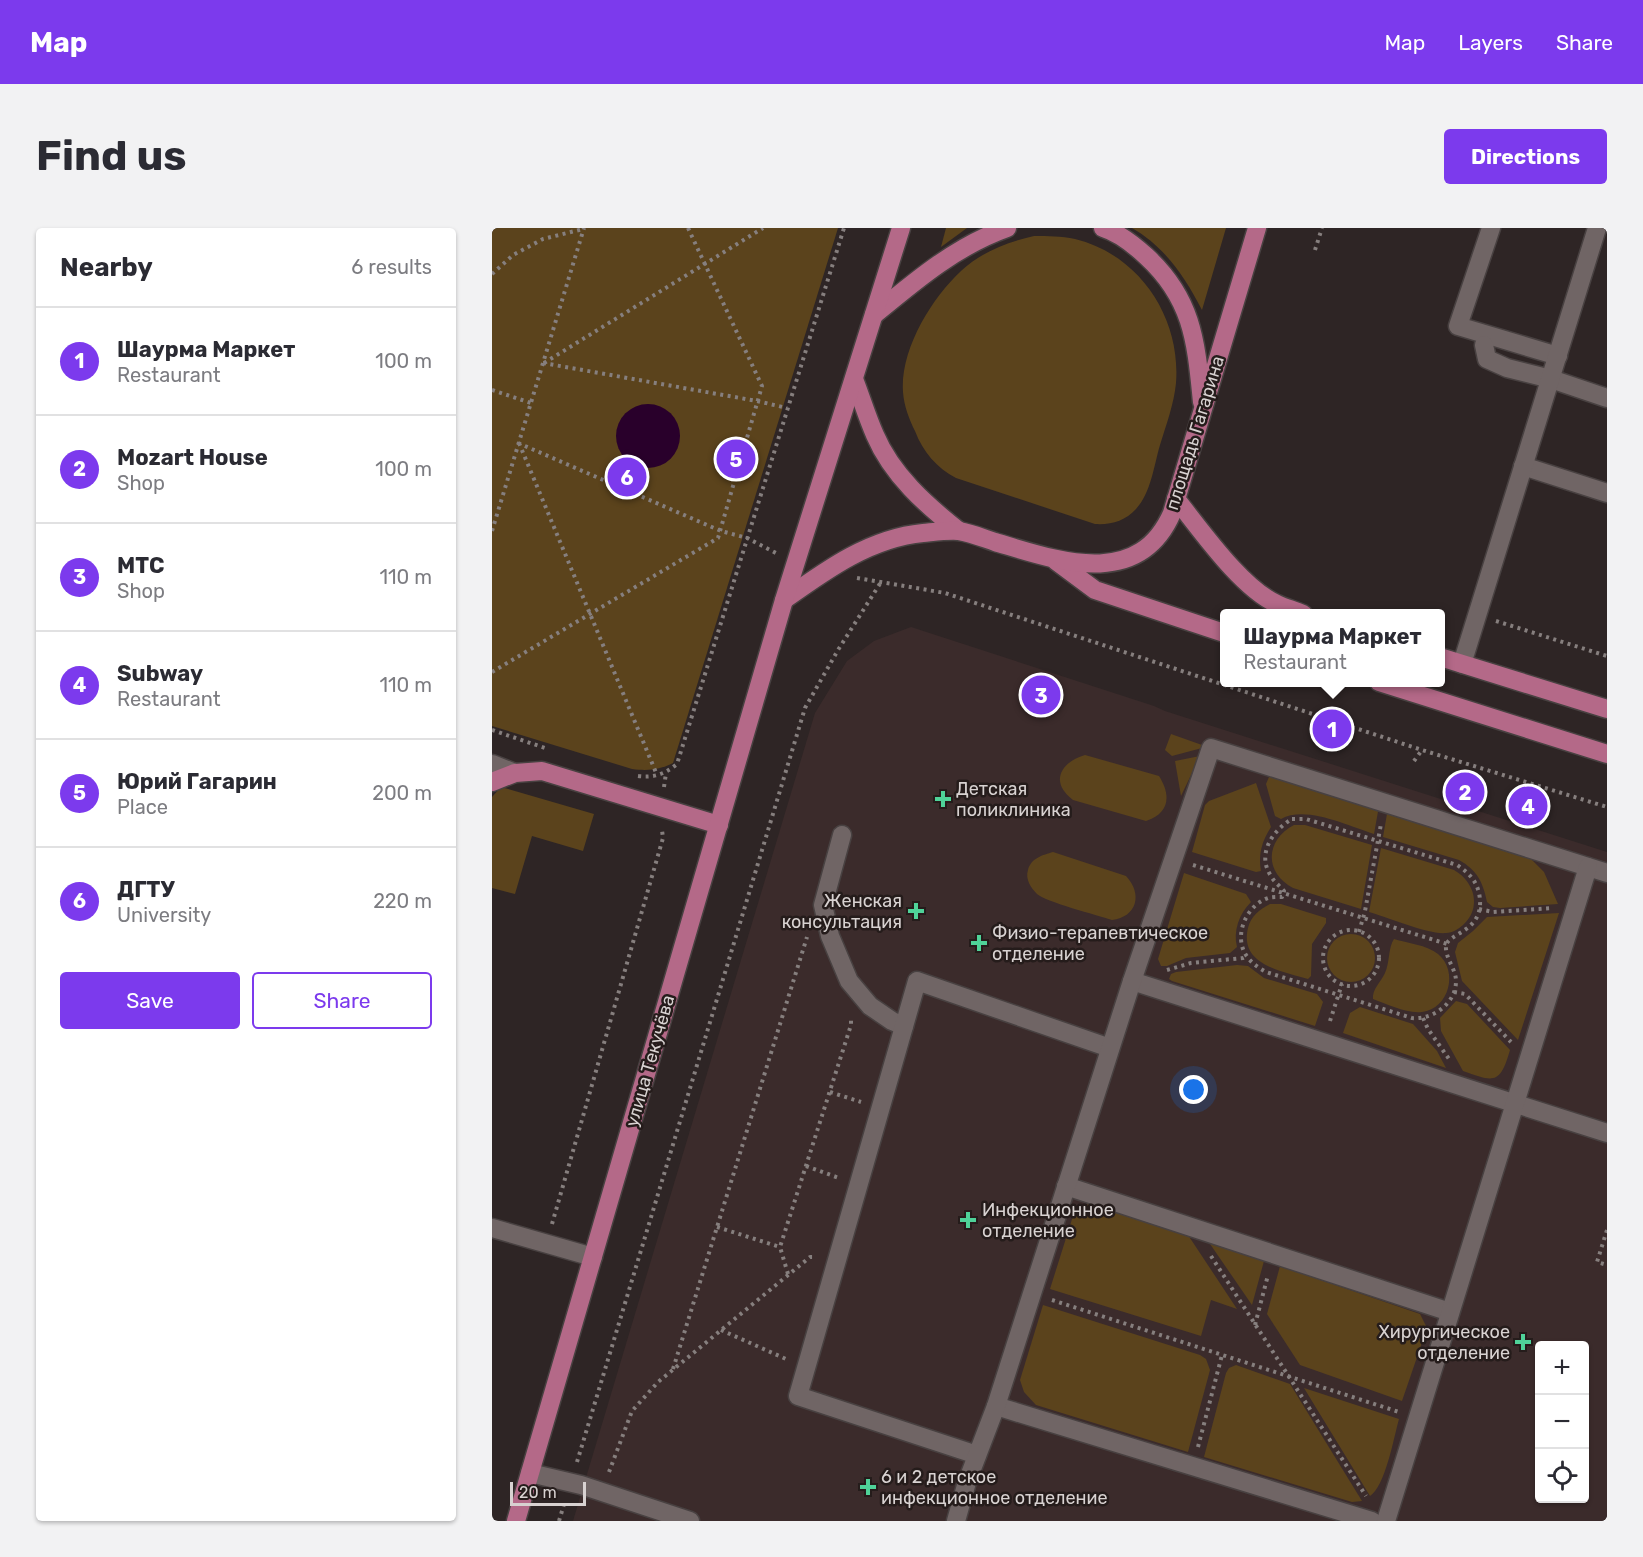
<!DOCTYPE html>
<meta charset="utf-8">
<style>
body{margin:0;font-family:Rubik,sans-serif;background:#f2f2f3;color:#2b2b33}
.controls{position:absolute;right:18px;bottom:18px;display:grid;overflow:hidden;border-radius:6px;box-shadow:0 2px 4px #0004}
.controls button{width:54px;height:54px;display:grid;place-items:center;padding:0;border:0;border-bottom:2px solid #e1e1e2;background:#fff;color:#2b2b33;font:30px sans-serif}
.scale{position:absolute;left:18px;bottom:15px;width:76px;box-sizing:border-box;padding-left:6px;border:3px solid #d8d2d1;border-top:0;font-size:16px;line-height:21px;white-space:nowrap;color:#d8d2d1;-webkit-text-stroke:4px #251c1b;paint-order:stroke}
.you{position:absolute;left:702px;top:862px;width:21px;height:21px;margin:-15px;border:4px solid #fff;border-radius:50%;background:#1a73e8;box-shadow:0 0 0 9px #1a73e833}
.badge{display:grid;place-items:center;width:39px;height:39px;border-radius:50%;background:#7c3aed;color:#fff;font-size:20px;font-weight:700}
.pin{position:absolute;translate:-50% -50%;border:3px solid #fff;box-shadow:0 2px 6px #0006}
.popup{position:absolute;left:728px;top:381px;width:225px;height:78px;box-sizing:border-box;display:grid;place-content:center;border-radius:6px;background:#fff;filter:drop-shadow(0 2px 4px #0005);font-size:20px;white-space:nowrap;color:#7c7c81}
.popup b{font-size:22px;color:#2b2b33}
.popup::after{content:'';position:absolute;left:50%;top:100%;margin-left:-12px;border:12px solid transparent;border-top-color:#fff}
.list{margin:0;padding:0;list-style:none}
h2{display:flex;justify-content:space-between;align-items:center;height:78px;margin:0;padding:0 24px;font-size:26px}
h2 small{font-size:20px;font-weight:400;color:#7c7c81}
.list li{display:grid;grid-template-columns:39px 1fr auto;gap:18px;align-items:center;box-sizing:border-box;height:108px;padding:0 24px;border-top:2px solid #e1e1e2}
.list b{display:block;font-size:22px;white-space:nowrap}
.list p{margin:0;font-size:20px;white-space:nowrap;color:#7c7c81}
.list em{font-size:20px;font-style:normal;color:#7c7c81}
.actions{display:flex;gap:12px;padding:18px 24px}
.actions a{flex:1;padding:14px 0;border:2px solid #7c3aed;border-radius:6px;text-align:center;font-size:21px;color:#7c3aed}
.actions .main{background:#7c3aed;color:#fff}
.icon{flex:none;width:33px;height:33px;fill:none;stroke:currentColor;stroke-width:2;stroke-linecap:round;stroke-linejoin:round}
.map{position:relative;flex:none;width:1115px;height:1293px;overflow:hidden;border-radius:6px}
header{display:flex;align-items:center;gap:36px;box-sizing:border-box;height:84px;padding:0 30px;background:#7c3aed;color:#fff}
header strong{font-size:28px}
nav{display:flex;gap:33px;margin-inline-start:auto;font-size:21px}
.intro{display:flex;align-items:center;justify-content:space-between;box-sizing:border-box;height:144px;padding:0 36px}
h1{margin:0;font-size:42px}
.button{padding:15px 27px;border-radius:6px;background:#7c3aed;color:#fff;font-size:21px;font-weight:700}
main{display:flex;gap:36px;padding:0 36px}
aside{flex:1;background:#fff;border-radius:6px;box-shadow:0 2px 4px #0004}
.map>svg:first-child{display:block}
.built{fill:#3b2b2b;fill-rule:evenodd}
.green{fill:#5b431c}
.water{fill:#29002b}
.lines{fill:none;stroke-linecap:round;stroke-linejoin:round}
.minor-casing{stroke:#484141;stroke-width:21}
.major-casing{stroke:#484141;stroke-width:21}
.path{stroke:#867f7e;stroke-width:4;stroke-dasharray:3 4.5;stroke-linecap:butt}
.minor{stroke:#706565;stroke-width:18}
.major{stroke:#b46988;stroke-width:18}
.poi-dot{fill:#4fd399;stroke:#251c1b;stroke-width:2}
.labels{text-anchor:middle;stroke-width:5;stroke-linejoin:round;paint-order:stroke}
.street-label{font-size:18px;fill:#d8d2d1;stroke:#251c1b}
.poi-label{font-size:18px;fill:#d8d2d1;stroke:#251c1b;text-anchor:start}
</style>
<header>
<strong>Map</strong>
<nav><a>Map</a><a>Layers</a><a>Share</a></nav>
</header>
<div class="intro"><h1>Find us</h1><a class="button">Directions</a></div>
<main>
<aside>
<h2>Nearby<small>6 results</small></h2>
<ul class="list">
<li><span class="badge">1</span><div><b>Шаурма Маркет</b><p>Restaurant</p></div><em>100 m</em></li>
<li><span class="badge">2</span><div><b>Mozart House</b><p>Shop</p></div><em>100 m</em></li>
<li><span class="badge">3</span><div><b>МТС</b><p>Shop</p></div><em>110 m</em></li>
<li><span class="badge">4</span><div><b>Subway</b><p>Restaurant</p></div><em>110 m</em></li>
<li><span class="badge">5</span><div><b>Юрий Гагарин</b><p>Place</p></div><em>200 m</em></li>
<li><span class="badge">6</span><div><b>ДГТУ</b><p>University</p></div><em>220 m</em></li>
</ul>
<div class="actions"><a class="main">Save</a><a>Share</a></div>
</aside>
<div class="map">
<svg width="1115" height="1293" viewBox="0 0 1115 1293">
<rect width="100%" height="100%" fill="#2e2525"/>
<!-- built -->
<path class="built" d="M419 399 662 478 673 483 1115 624V1293H81L323 485 355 433 382 413ZM1048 1118H1092V1270H1048Z"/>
<!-- green -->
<g class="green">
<path d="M0 0H346L181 535C167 542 156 543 140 541L0 498Z"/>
<polygon points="454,0 475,0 449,19"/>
<path d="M640 0H734L710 82C693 49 673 19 640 0Z"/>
<path d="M542 8C556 8 569 8 583 11 648 27 689 90 684 155 682 176 674 197 668 217 662 237 659 265 644 281 633 293 619 297 603 296L464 250C445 240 431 224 423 203 417 191 412 178 411 164 408 122 439 71 469 43 489 24 516 14 542 8Z"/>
<polygon points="679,506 710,517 710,520 680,528 673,522"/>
<path d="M593 527 667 548C679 567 678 585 654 593L581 572C557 554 569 534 593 527Z"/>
<polygon points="708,528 689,568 683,533"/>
<path d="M782 547 887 578 882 606C856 598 814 577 789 591L783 588 774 556 777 549Z"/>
<path d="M764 555 779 599C770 613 766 626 769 643L764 644 700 624 713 577 717 573Z"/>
<polygon points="9,559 102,586 91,623 40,608 23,666 0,660 0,569"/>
<path d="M896 580 1033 625 1052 644 1066 676 1008 680 1001 679 995 674C991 654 985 642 967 632L891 609Z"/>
<path d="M802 597H813L880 617 869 681 801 660C772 645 773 612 802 597Z"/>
<path d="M889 620 962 642C983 654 990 680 971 697 966 701 961 705 954 705 937 707 895 689 877 684Z"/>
<path d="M561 624 634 648C651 666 645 689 620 692 605 687 554 674 545 666 539 660 533 651 536 642 539 630 551 627 561 624Z"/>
<path d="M692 645 754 666 759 674C747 686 741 703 745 719L738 725 694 730 675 738H669L666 731Z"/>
<path d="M778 676H789L834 690V695L820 716 819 748 816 751C790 743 747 737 756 700 759 688 767 682 778 676Z"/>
<polygon points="1067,685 1026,812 970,753 963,724 966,715 981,703 995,689"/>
<circle cx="859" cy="730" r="24"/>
<path d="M902 711C915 715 935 717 946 726 967 743 957 781 930 784 915 786 895 776 881 771 880 761 889 754 893 745 898 734 896 720 902 711Z"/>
<polygon points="745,737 756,738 772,750 825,766 831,774 823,798 680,753 677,751 679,746 684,744"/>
<path d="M964 773 975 776 1018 822C1008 857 1002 854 971 843L949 803 948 790Z"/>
<polygon points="868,779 921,796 945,823 954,840 851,805 858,785"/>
<path d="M604 975 696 1007 745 1081 719 1072 709 1108 558 1061 581 988C587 979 593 976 604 975Z"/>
<polygon points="716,1013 772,1033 760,1077"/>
<polygon points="788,1038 928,1086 935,1100 910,1173 808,1137 775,1086"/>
<polygon points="551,1077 708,1127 714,1131 718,1142 696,1224 544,1177 532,1164 528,1152"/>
<polygon points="744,1137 798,1156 870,1273 860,1274 712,1229 734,1145 737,1140"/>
<path d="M812 1160 907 1191C902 1209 893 1259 878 1268Z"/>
</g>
<!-- water -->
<circle class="water" cx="156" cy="208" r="32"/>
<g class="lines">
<defs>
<g id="minor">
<polyline points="999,0 966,98 1066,128"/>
<polyline points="992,117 995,131 1015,140 1059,151 1115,170"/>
<polyline points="1031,238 1115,265"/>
<polyline points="970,436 1105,0"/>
<polyline points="0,536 23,545"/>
<polyline points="350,607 331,677 338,708 357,753 378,778 400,793 412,798"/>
<polyline points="640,753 1115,905"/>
<polyline points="574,958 958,1084"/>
<polyline points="0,1000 101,1029"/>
<polyline points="504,1178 880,1293"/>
<polyline points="485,1227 306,1168 425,753 618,820"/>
<polyline points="38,1245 89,1257 198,1293"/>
<polyline points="464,1293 475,1254 504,1178 640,753 719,520 1115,645"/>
<polyline points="894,1293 1096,639"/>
</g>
<g id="major">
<path d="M611 0C627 5 642 17 654 28 701 71 704 114 710 174"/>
<path d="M382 87C423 53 464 18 515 0"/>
<path d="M362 151C369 169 375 189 383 207 400 247 434 277 467 303"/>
<path d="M684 271C709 302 749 360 785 376 793 380 802 382 811 386"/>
<polyline points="564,333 603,362 732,405"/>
<path d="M292 372C334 342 378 310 431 305 442 304 456 302 467 303 479 305 491 310 503 314 564 332 646 363 680 285L765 0"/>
<polyline points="948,429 1115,481"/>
<polyline points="887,454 1115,526"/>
<polyline points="0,554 23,545 50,543 227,597"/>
<polyline points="24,1293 292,372 409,0"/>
</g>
</defs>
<!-- minor casing -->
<use href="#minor" class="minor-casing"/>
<!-- major casing -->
<use href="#major" class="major-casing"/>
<!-- path -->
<g class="path">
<polyline points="823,22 830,0"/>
<polyline points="0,46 21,27 51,11 91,1"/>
<polyline points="51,135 265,173 295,180"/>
<polyline points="52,135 271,0"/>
<polyline points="0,162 39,175"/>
<polyline points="26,215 229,303 255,310 284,325"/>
<polyline points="27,215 165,547"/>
<polyline points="0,303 92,0"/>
<polyline points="365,350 453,365 930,522 1115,579"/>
<polyline points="1004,393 1115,428"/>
<polyline points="0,444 226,310 270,158 196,0"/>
<polyline points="0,502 53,520"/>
<polyline points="922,533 930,522"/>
<path d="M146 548C162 550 173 546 185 536L352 0"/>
<polyline points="172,559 174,545"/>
<path d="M800 591H814L965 637C976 644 984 652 987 665 995 704 956 704 954 718 953 730 964 741 964 753 964 776 940 792 920 790L774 744C765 739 755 732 751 721 744 702 756 677 776 670 780 669 785 669 790 669L792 663C788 658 782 654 779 648 764 626 781 602 800 591Z"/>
<polyline points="701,637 955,716"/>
<polyline points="987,681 1001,684 1061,680"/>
<circle cx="859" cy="730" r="28"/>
<polyline points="867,704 873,683 889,596"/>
<polyline points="675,742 699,735 751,730 755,728"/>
<polyline points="962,764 973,766 1019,814"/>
<polyline points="931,790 936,801 957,831"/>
<polyline points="838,793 850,756"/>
<polyline points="338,864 369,874"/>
<polyline points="314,938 347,950"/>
<polyline points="60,996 171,610 170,602"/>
<polyline points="225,999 288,1019"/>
<polyline points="1115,1002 1105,1034 1115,1037"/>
<polyline points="719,1028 874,1268"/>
<polyline points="296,1046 288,1019 359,797 359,789"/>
<polyline points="560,1072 907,1184"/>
<polyline points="763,1097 776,1047"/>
<polyline points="229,1102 294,1131"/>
<polyline points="181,1141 315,709"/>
<polyline points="706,1219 730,1127"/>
<polyline points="85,1234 313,480 346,422 389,354"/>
<polyline points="117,1244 140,1183 166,1154 318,1029 324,1029"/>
<polyline points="67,1293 73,1273"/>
</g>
<!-- minor -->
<use href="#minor" class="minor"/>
<!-- major -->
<use href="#major" class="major"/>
</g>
<!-- markers -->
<g class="poi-dot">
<path d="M448 562h6v6h6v6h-6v6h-6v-6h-6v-6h6z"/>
<path d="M421 674h6v6h6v6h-6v6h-6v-6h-6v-6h6z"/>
<path d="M484 706h6v6h6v6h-6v6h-6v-6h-6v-6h6z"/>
<path d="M473 983h6v6h6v6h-6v6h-6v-6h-6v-6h6z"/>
<path d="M1028 1105h6v6h6v6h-6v6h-6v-6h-6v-6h6z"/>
<path d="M373 1250h6v6h6v6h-6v6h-6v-6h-6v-6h6z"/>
</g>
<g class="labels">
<!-- street labels -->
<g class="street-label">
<text transform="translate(703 205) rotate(-73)" y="6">площадь Гагарина</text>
<text transform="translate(158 833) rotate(-74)" y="6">улица Текучёва</text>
</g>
<!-- poi labels -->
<g class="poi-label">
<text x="464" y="567">Детская<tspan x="464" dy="21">поликлиника</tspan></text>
<text x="410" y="679" text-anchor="end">Женская<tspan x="410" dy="21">консультация</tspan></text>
<text x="500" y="711">Физио-терапевтическое<tspan x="500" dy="21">отделение</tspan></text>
<text x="490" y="988">Инфекционное<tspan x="490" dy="21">отделение</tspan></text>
<text x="1018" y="1110" text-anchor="end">Хирургическое<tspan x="1018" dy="21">отделение</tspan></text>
<text x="389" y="1255">6 и 2 детское<tspan x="389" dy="21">инфекционное отделение</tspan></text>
</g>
</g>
</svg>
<div class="controls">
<button>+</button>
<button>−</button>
<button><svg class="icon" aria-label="locate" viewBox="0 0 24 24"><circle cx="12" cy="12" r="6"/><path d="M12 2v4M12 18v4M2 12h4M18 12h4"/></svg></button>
</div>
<div class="scale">20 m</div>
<div class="you"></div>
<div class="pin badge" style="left:840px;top:501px">1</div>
<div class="popup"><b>Шаурма Маркет</b>Restaurant</div>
<div class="pin badge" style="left:973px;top:564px">2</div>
<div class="pin badge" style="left:549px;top:467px">3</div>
<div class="pin badge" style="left:1036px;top:578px">4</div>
<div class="pin badge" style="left:244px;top:231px">5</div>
<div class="pin badge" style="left:135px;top:249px">6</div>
</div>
</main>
